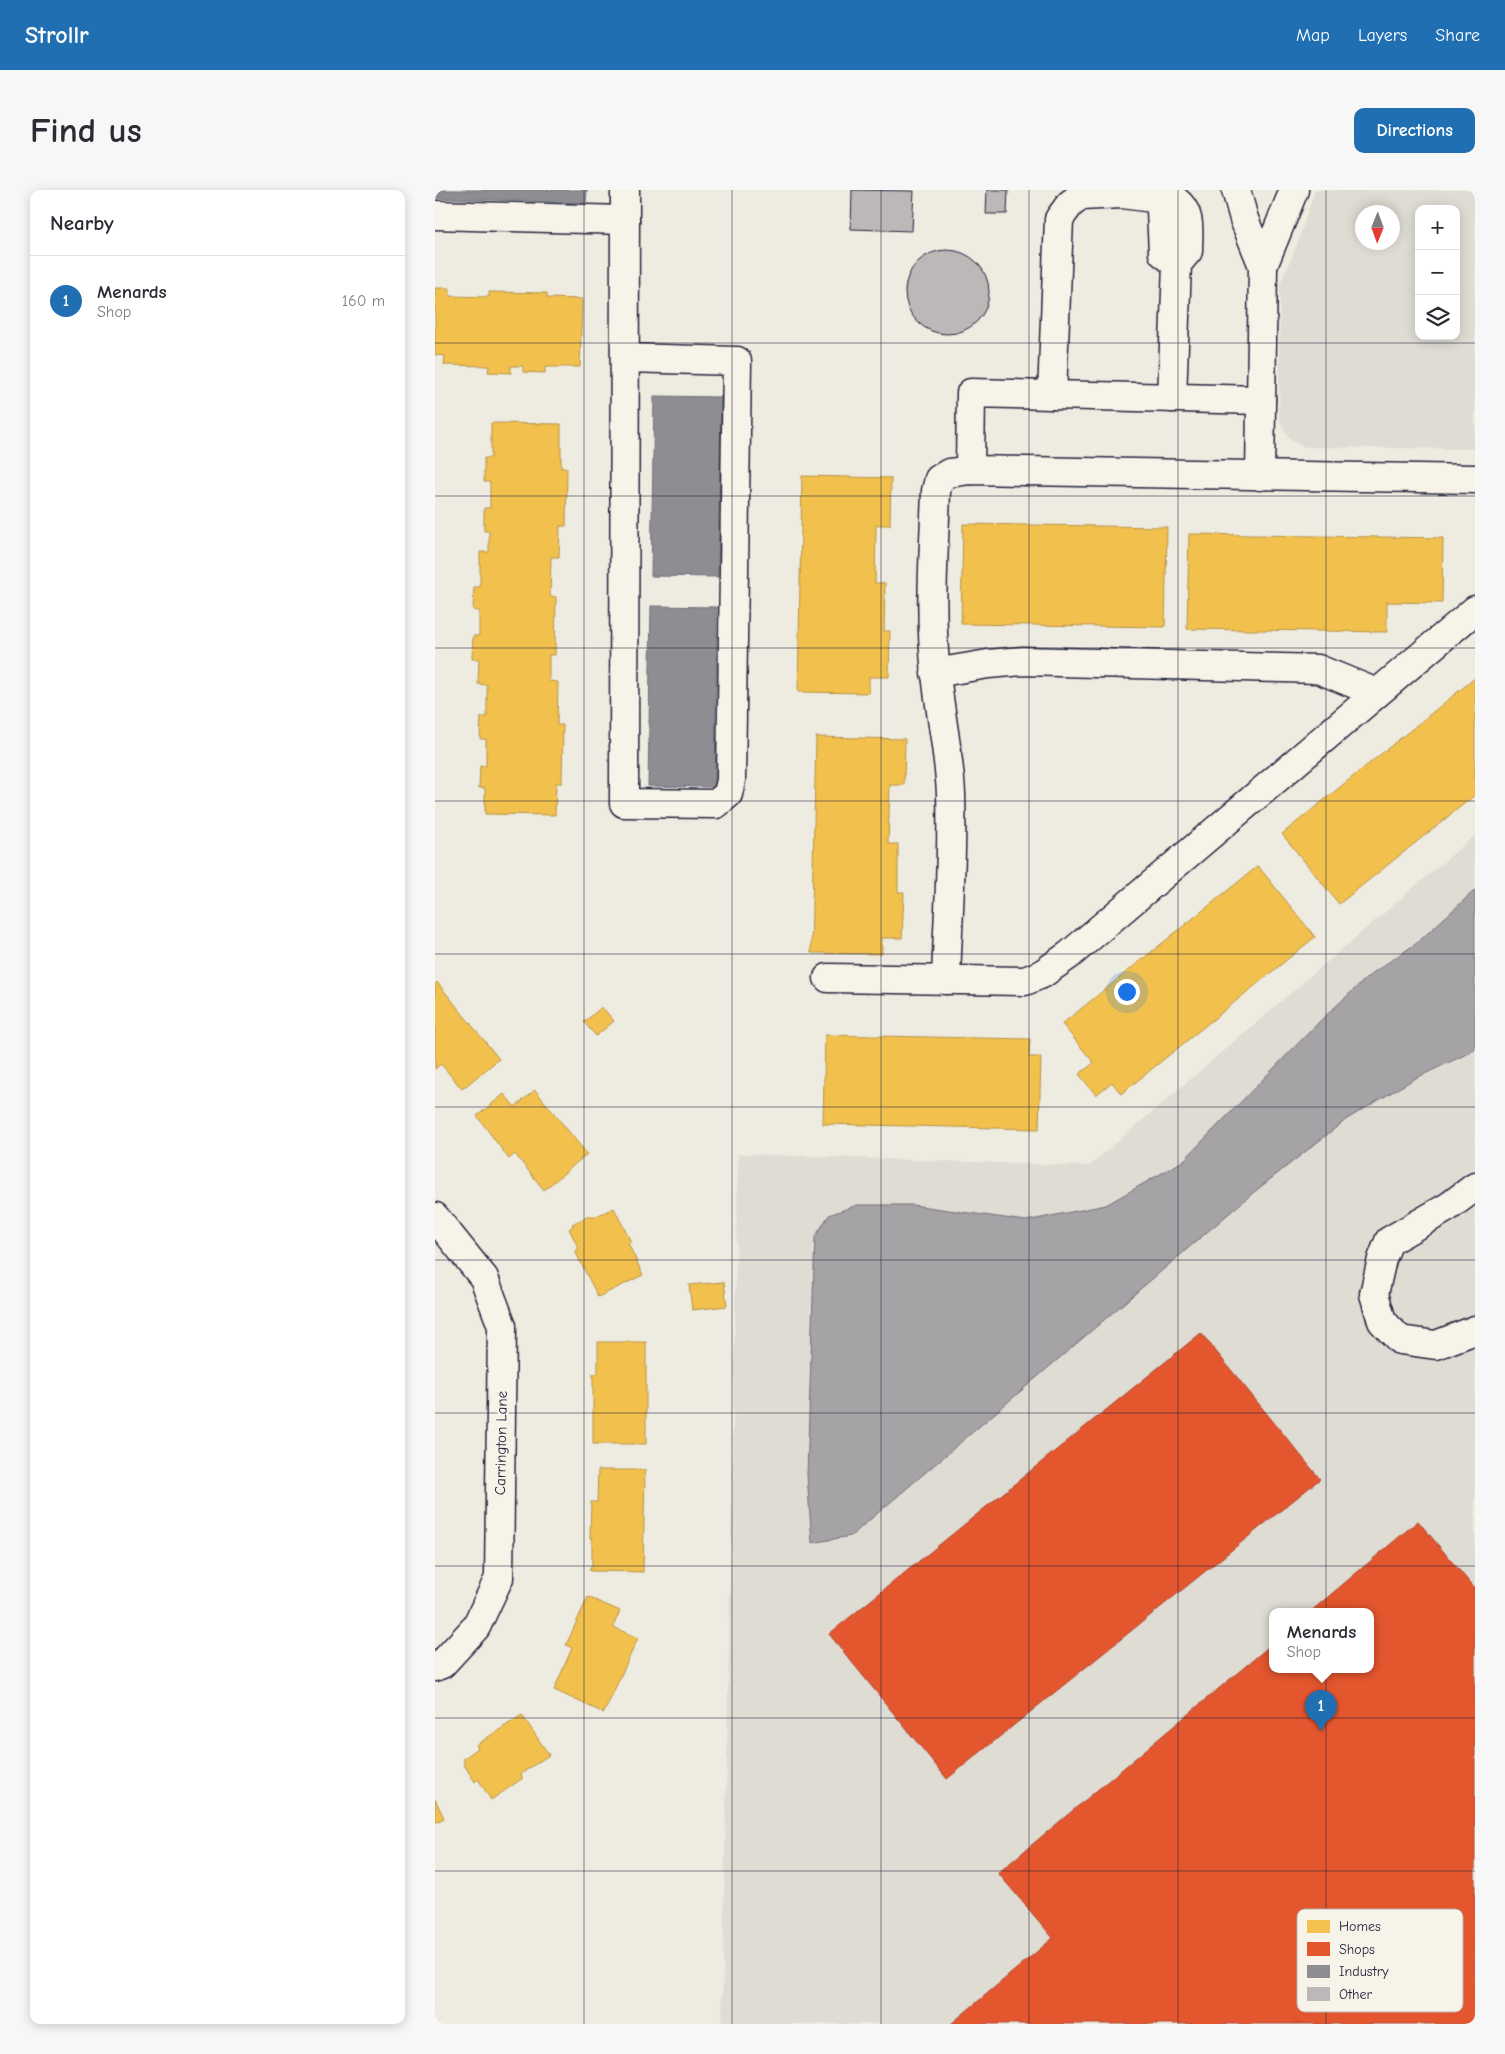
<!DOCTYPE html>
<meta charset="utf-8">
<style>
body{margin:0;font-family:"Comic Neue",sans-serif;background:#f7f7f7;color:#2b2b33}
.controls{position:absolute;right:15px;top:15px;display:grid;overflow:hidden;border-radius:10px;box-shadow:0 2px 12px #0003}
.controls button{width:45px;height:45px;display:grid;place-items:center;padding:0;border:0;border-bottom:1px solid #e1e1e2;background:#fff;color:#2b2b33;font:25px sans-serif}
.compass{position:absolute;left:920px;top:15px;width:45px;height:45px;border-radius:50%;background:#fff;box-shadow:0 2px 12px #0003;rotate:181deg}
.you{position:absolute;left:691px;top:801px;width:18px;height:18px;margin:-12px;border:4px solid #fff;border-radius:50%;background:#1a73e8;box-shadow:0 0 0 8px #1a73e833}
.badge{display:grid;place-items:center;width:32px;height:32px;border-radius:50%;background:#1f6fb2;color:#fff;font-size:16px;font-weight:700}
.pin{position:absolute;translate:-50% -41px;filter:drop-shadow(0 1px 2px #0008)}
.pin::after{content:'';position:absolute;top:26px;width:18px;height:15px;background:inherit;clip-path:polygon(0 0,100% 0,50% 100%)}
.popup{position:absolute;left:834px;top:1418px;width:105px;height:65px;box-sizing:border-box;display:grid;place-content:center;border-radius:10px;background:#fff;filter:drop-shadow(0 1px 4px #0005);font-size:16px;white-space:nowrap;color:#7c7c81}
.popup b{font-size:19px;color:#2b2b33}
.popup::after{content:'';position:absolute;left:50%;top:100%;margin-left:-10px;border:10px solid transparent;border-top-color:#fff}
.list{margin:0;padding:0;list-style:none}
h2{display:flex;justify-content:space-between;align-items:center;height:65px;margin:0;padding:0 20px;font-size:21px}
h2 small{font-size:16px;font-weight:400;color:#7c7c81}
.list li{display:grid;grid-template-columns:32px 1fr auto;gap:15px;align-items:center;box-sizing:border-box;height:90px;padding:0 20px;border-top:1px solid #e1e1e2}
.list b{display:block;font-size:19px;white-space:nowrap}
.list p{margin:0;font-size:16px;white-space:nowrap;color:#7c7c81}
.list em{font-size:16px;font-style:normal;color:#7c7c81}
.icon{flex:none;width:28px;height:28px;fill:none;stroke:currentColor;stroke-width:2;stroke-linecap:round;stroke-linejoin:round}
.map{position:relative;flex:none;width:1040px;height:1834px;overflow:hidden;border-radius:10px}
header{display:flex;align-items:center;gap:30px;box-sizing:border-box;height:70px;padding:0 25px;background:#1f6fb2;color:#fff}
header strong{font-size:24px}
nav{display:flex;gap:28px;margin-inline-start:auto;font-size:18px}
.intro{display:flex;align-items:center;justify-content:space-between;box-sizing:border-box;height:120px;padding:0 30px}
h1{margin:0;font-size:35px}
.button{padding:12px 22px;border-radius:10px;background:#1f6fb2;color:#fff;font-size:18px;font-weight:700}
main{display:flex;gap:30px;padding:0 30px}
aside{flex:1;background:#fff;border-radius:10px;box-shadow:0 2px 12px #0003}
.map>svg:first-child{display:block}
.built{fill:#dfdcd4;fill-rule:evenodd}
.water{fill:#a6a3a6;stroke:#716f7b}
.homes{fill:#f2c14e;stroke:#b49148}
.shops{fill:#e4572e;stroke:#aa4732}
.industry{fill:#8d8d92;stroke:#6d6d78}
.building{fill:#bbb8b7;stroke:#22223b}
.lines{fill:none;stroke-linecap:round;stroke-linejoin:round}
.minor-casing{stroke:#22223b;stroke-width:31}
.minor{stroke:#f7f3e8;stroke-width:28}
.grid{fill:none;stroke:#22223b;stroke-width:1;stroke-opacity:0.55}
.labels{text-anchor:middle;stroke-width:5;stroke-linejoin:round;paint-order:stroke}
.street-label{font-size:15px;fill:#22223b;stroke:#f7f3e8}
.key{fill:#f7f3e8;stroke:#b7b4b4;stroke-width:1}
.key-label{font-size:14px;fill:#22223b}
</style>
<header>
<strong>Strollr</strong>
<nav><a>Map</a><a>Layers</a><a>Share</a></nav>
</header>
<div class="intro"><h1>Find us</h1><a class="button">Directions</a></div>
<main>
<aside>
<h2>Nearby<small></small></h2>
<ul class="list">
<li><span class="badge">1</span><div><b>Menards</b><p>Shop</p></div><em>160 m</em></li>
</ul>
</aside>
<div class="map">
<svg width="1040" height="1834" viewBox="0 0 1040 1834">
<rect width="100%" height="100%" fill="#eeebe1"/>
<filter id="ink" filterUnits="userSpaceOnUse"><feTurbulence type="fractalNoise" baseFrequency=".02" numOctaves="2"/><feDisplacementMap in="SourceGraphic" scale="10" xChannelSelector="R" yChannelSelector="G"/><feConvolveMatrix kernelMatrix="1 2 1 2 8 2 1 2 1" color-interpolation-filters="sRGB"/></filter>
<g filter="url(#ink)">
<!-- built -->
<g class="built">
<path d="M880 0H1040V259L870 257 856 250 847 236 844 226 845 94 861 57ZM984 19H1021V146H984ZM928 22H958V52H928Z"/>
<path d="M1040 645V1834H287L303 964 654 976ZM837 1422H935V1480H837Z"/>
</g>
<!-- water -->
<polygon class="water" points="1040,700 1040,860 979,889 912,929 819,1002 416,1346 377,1353 372,1285 380,1047 394,1025 422,1015 478,1015 591,1031 671,1015 748,971 887,829 936,784 982,753"/>
<!-- homes -->
<g class="homes">
<polygon points="0,98 15,98 15,106 54,107 54,102 112,103 112,108 147,109 145,177 110,177 110,183 88,182 88,176 76,176 76,183 53,182 54,176 9,175 10,166 0,165"/>
<polygon points="56,233 126,234 126,278 132,278 131,336 125,336 124,367 116,367 115,406 121,407 120,465 114,465 114,491 123,492 122,535 128,535 127,593 121,593 120,625 50,624 50,598 44,598 45,576 51,576 51,549 45,549 46,527 52,527 52,495 43,494 44,469 37,469 38,446 44,446 44,421 38,420 39,397 45,397 45,362 54,362 54,341 49,341 49,318 55,318 55,292 49,292 49,268 56,268"/>
<polygon points="367,286 456,288 455,335 441,335 440,393 450,393 449,441 455,441 454,487 434,487 434,503 363,502"/>
<polygon points="528,334 732,337 730,437 526,434"/>
<polygon points="754,344 1008,348 1007,413 952,412 952,442 752,439"/>
<polygon points="1040,488 1040,605 904,714 847,644"/>
<polygon points="381,547 470,549 469,595 455,595 453,654 463,654 463,702 469,702 467,748 447,748 447,764 376,763"/>
<polygon points="823,676 880,747 686,904 677,892 661,905 644,884 659,873 627,834"/>
<polygon points="2,792 64,869 27,899 6,874 0,879 0,794"/>
<polygon points="167,817 179,831 161,846 149,832"/>
<polygon points="390,845 595,849 594,867 606,867 604,939 388,934"/>
<polygon points="100,900 152,964 109,1000 80,964 74,969 42,926 69,904 80,917"/>
<polygon points="179,1018 196,1052 193,1053 208,1085 163,1107 140,1061 144,1059 134,1039 138,1036 137,1034 156,1025 157,1028"/>
<polygon points="289,1092 292,1116 257,1120 254,1095"/>
<polygon points="163,1152 211,1152 211,1254 158,1254 158,1184 163,1184"/>
<polygon points="163,1280 210,1280 208,1382 155,1381 155,1377 157,1377 157,1350 158,1348 155,1348 156,1312 162,1312"/>
<polygon points="153,1407 185,1421 178,1437 203,1448 169,1523 119,1500 137,1458 131,1455"/>
<polygon points="87,1525 114,1565 87,1583 86,1586 88,1588 56,1610 43,1589 40,1592 28,1573 30,1572 28,1569 43,1558 41,1555"/>
<polygon points="0,1609 9,1628 0,1633"/>
</g>
<!-- shops -->
<g class="shops">
<polygon points="766,1143 885,1289 512,1589 394,1444"/>
<polygon points="983,1331 1040,1399 1040,1834 516,1834 618,1748 563,1683 837,1454 837,1480 935,1480 935,1422 875,1422"/>
</g>
<!-- industry -->
<g class="industry">
<polygon points="0,0 152,0 151,13 0,8"/>
<polygon points="219,206 286,207 283,387 216,386"/>
<polygon points="216,416 282,417 280,597 213,596"/>
</g>
<!-- building -->
<g class="building">
<polygon points="417,0 479,1 477,41 416,39"/>
<polygon points="552,0 573,0 572,24 551,24"/>
<circle cx="512" cy="102" r="42"/>
</g>
<g class="lines">
<defs>
<g id="minor">
<polyline points="801,0 809,29 828,76 825,286"/>
<polyline points="732,10 726,20 728,63 742,74"/>
<polyline points="0,25 190,30"/>
<polyline points="828,76 859,0"/>
<polyline points="190,168 302,171 296,590 293,604 281,614 189,613 190,0"/>
<path d="M617 205 624 29 635 14 646 6 687 4 741 11C757 23 753 42 753 61L742 74 737 208"/>
<polyline points="535,280 536,203 826,210"/>
<polyline points="500,483 553,474 588,471 883,479 942,503"/>
<polyline points="393,788 590,791 607,784 634,765 1040,420"/>
<path d="M511 790C513 728 518 666 516 604 514 563 505 524 501 483 494 423 499 362 501 301L504 289 514 283 535 280 1040 289"/>
<polyline points="1040,997 1013,1017 954,1051 947,1069 939,1104 947,1131 965,1150 1001,1155 1040,1140"/>
<polyline points="0,1027 49,1088 67,1136 64,1388 41,1437 7,1474 0,1477"/>
</g>
</defs>
<!-- minor casing -->
<use href="#minor" class="minor-casing"/>
<!-- minor -->
<use href="#minor" class="minor"/>
</g>
</g>
<!-- grid -->
<path class="grid" d="M149 0V1834M297 0V1834M446 0V1834M594 0V1834M743 0V1834M891 0V1834M0 153H1040M0 306H1040M0 458H1040M0 611H1040M0 764H1040M0 917H1040M0 1070H1040M0 1223H1040M0 1376H1040M0 1528H1040M0 1681H1040"/>
<g class="labels">
<!-- street labels -->
<g class="street-label">
<text transform="translate(66 1253) rotate(-89)" y="5">Carrington Lane</text>
</g>
</g>
<!-- legend -->
<rect x="862" y="1719" width="166" height="103" rx="8" class="key"/>
<rect x="872" y="1730" width="23" height="13" fill="#f2c14e"/>
<rect x="872" y="1752" width="23" height="14" fill="#e4572e"/>
<rect x="872" y="1775" width="23" height="13" fill="#8d8d92"/>
<rect x="872" y="1797" width="23" height="14" fill="#bbb8b7"/>
<g class="key-label">
<text x="904" y="1741">Homes</text>
<text x="904" y="1764">Shops</text>
<text x="904" y="1786">Industry</text>
<text x="904" y="1809">Other</text>
</g>
</svg>
<div class="controls">
<button>+</button>
<button>−</button>
<button><svg class="icon" aria-label="layers" viewBox="0 0 24 24"><path d="M12 4l9 5-9 5-9-5zM3 14l9 5 9-5"/></svg></button>
</div>
<svg class="compass" viewBox="-18 -18 36 36"><path d="M0-13l5 13h-10z" fill="#e53935"/><path d="M0 13l5-13h-10z" fill="#7c7c81"/></svg>
<div class="you"></div>
<div class="pin badge" style="left:886px;top:1541px">1</div>
<div class="popup"><b>Menards</b>Shop</div>
</div>
</main>
